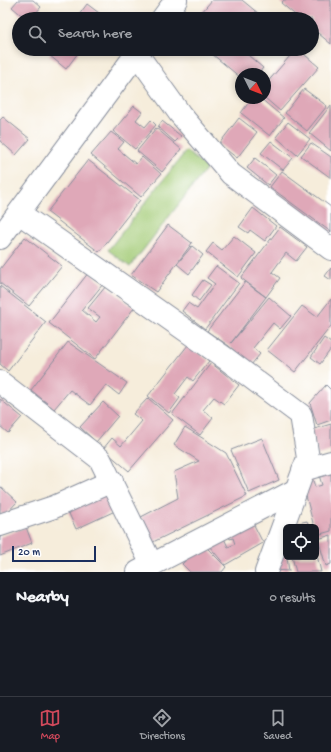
<!DOCTYPE html>
<style>
body{margin:0;font-family:"Gochi Hand",sans-serif;background:#20242c;color:#f1f3f6}
.controls{position:absolute;right:12px;bottom:12px;display:grid;overflow:hidden;border-radius:6px;box-shadow:0 2px 6px #0003}
.controls button{width:36px;height:36px;display:grid;place-items:center;padding:0;border:0;border-bottom:1px solid #363941;background:#171b24;color:#f1f3f6;font:20px sans-serif}
.compass{position:absolute;left:235px;top:68px;width:36px;height:36px;border-radius:50%;background:#171b24;box-shadow:0 2px 6px #0003;rotate:132deg}
.scale{position:absolute;left:12px;bottom:10px;width:84px;box-sizing:border-box;padding-left:4px;border:2px solid #1b2f5e;border-top:0;font-size:11px;line-height:14px;white-space:nowrap;color:#1b2f5e;-webkit-text-stroke:3px #fff;paint-order:stroke}
.list{margin:0;padding:0;list-style:none}
h2{display:flex;justify-content:space-between;align-items:center;height:52px;margin:0;padding:0 16px;font-size:17px}
h2 small{font-size:13px;font-weight:400;color:#9ea1a6}
.icon{flex:none;width:22px;height:22px;fill:none;stroke:currentColor;stroke-width:2;stroke-linecap:round;stroke-linejoin:round}
.map{position:relative;flex:none;width:331px;height:572px;overflow:hidden}
.search{position:absolute;background:#171b24;box-shadow:0 2px 6px #0003;left:12px;right:12px;top:12px;height:44px;display:flex;align-items:center;gap:10px;box-sizing:border-box;padding:0 14px;border-radius:22px;color:#9ea1a6;font-size:15px}
.sheet{height:124px;background:#171b24}
nav{display:flex;justify-content:space-around;align-items:center;box-sizing:border-box;height:56px;border-top:1px solid #363941;background:#171b24;font-size:11px;color:#9ea1a6}
nav a{display:grid;justify-items:center;gap:2px}
nav .on{color:#d1495b}
.map>svg:first-child{display:block}
.green{fill:#a3cb76;stroke:#5f7d6a}
.building{fill:#dfa8b8}
.lines{fill:none;stroke-linecap:round;stroke-linejoin:round}
.minor-casing{stroke:#888e9c;stroke-width:24}
.minor{stroke:#fff;stroke-width:22}
</style>
<div class="map">
<svg width="331" height="572" viewBox="0 0 331 572">
<rect width="100%" height="100%" fill="#fff"/>
<filter id="ink" filterUnits="userSpaceOnUse"><feTurbulence type="fractalNoise" baseFrequency=".025" numOctaves="2"/><feDisplacementMap in="SourceGraphic" scale="8" xChannelSelector="R" yChannelSelector="G"/><feConvolveMatrix kernelMatrix="1 2 1 2 8 2 1 2 1" color-interpolation-filters="sRGB"/></filter>
<filter id="wash" filterUnits="userSpaceOnUse"><feTurbulence type="fractalNoise" baseFrequency=".012" numOctaves="4" result="noise"/><feDisplacementMap in="SourceGraphic" scale="16" xChannelSelector="R" yChannelSelector="G"/><feGaussianBlur stdDeviation="0.9" result="paint"/><feColorMatrix in="noise" values="0 0 0 0 0 0 0 0 0 0 0 0 0 0 0 0 0 1.4 0 .05"/><feComposite in="paint" operator="in"/></filter>
<g filter="url(#wash)">
<rect width="100%" height="100%" fill="#f6eddb"/>
<!-- green -->
<polygon class="green" points="186,151 207,168 130,267 108,250"/>
<g id="blocks">
<!-- building -->
<g class="building">
<polygon points="18,0 33,0 41,7 31,19 26,19 12,7"/>
<polygon points="212,0 242,0 265,19 196,19"/>
<polygon points="284,0 331,0 331,44 312,28 312,19 300,19 281,3"/>
<polygon points="87,4 103,16 101,19 76,19"/>
<polygon points="54,15 59,19 51,19"/>
<polygon points="53,49 81,49 66,69 49,55"/>
<polygon points="206,49 252,49 248,55 263,68 258,74 241,74 241,78"/>
<polygon points="296,49 298,49 319,67 280,111 265,98 265,85"/>
<polygon points="304,89 327,106 307,131 285,113"/>
<polygon points="252,98 260,98 284,118 270,136 241,113"/>
<polygon points="331,105 331,151 309,133"/>
<polygon points="134,106 142,112 136,120 145,127 151,120 156,125 135,149 113,131"/>
<polygon points="3,117 30,139 16,155 0,141 0,120"/>
<polygon points="239,118 257,132 237,158 219,144"/>
<polygon points="162,121 181,136 175,142 158,127"/>
<polygon points="288,122 310,139 297,155 276,137"/>
<polygon points="156,128 181,149 162,172 137,151"/>
<polygon points="111,132 124,142 118,149 136,164 142,157 161,174 141,197 91,155"/>
<polygon points="271,141 293,158 283,170 261,153"/>
<polygon points="311,143 331,157 331,178 301,156"/>
<polygon points="255,158 276,175 268,185 247,168"/>
<polygon points="88,160 140,200 99,252 47,212"/>
<polygon points="282,171 331,207 331,232 270,187"/>
<polygon points="253,208 276,226 265,241 250,230 248,233 239,227"/>
<polygon points="168,225 192,243 156,292 131,275"/>
<polygon points="280,227 307,247 296,261 286,253 272,272 280,278 266,297 241,278"/>
<polygon points="234,236 256,253 238,277 206,252 213,243 222,250"/>
<polygon points="25,237 62,266 29,306 0,283 0,269"/>
<polygon points="192,246 203,255 189,274 177,264"/>
<polygon points="216,266 239,283 205,329 182,311 188,303 197,309 215,284 207,278"/>
<polygon points="331,268 331,280 325,276"/>
<polygon points="89,272 103,284 82,310 96,322 100,317 88,308 106,286 134,308 95,359 49,323"/>
<polygon points="203,280 211,285 199,301 192,295"/>
<polygon points="245,282 266,297 231,343 269,297 291,316 280,329 273,323 253,348 260,354 251,365 229,346 207,331"/>
<polygon points="0,286 46,322 8,371 0,364"/>
<polygon points="331,299 331,326 295,372 267,350 302,306 317,317"/>
<polygon points="324,338 331,343 331,349 320,364 311,357"/>
<polygon points="68,342 127,383 119,395 106,385 90,405 70,390 54,409 31,390"/>
<polygon points="188,345 209,361 193,381 188,377 175,394 180,398 169,413 148,396"/>
<polygon points="211,363 239,385 224,404 214,397 203,410 213,418 200,435 172,414"/>
<polygon points="326,385 331,390 331,420 317,425 310,403"/>
<polygon points="148,398 173,420 129,471 103,449 112,438 121,446 142,421 133,414"/>
<polygon points="0,399 22,417 8,433 0,426"/>
<polygon points="103,402 118,416 96,442 80,427"/>
<polygon points="331,424 331,451 318,455 311,430"/>
<polygon points="185,427 226,453 247,496 153,542 141,517 178,498 174,472 199,461 174,445"/>
<polygon points="262,438 279,480 249,493 231,450"/>
<polygon points="331,472 331,531 317,535 316,527 314,527 302,480 312,477 315,487 322,485 319,475"/>
<polygon points="100,479 115,511 76,529 61,496"/>
<polygon points="0,486 17,502 4,516 0,512"/>
<polygon points="251,519 263,543 225,565 204,540 221,532 228,547 235,544 233,538 230,539 226,530"/>
<polygon points="307,521 309,527 289,527 290,525"/>
<polygon points="26,527 32,543 0,556 0,537"/>
<polygon points="331,535 331,564 326,566 318,539"/>
<polygon points="203,544 226,567 222,572 190,572 182,564"/>
<polygon points="279,551 286,551 289,571 274,570"/>
<polygon points="316,551 321,572 296,572 292,557 316,557"/>
</g>
</g>
</g>
<g filter="url(#ink)">
<use href="#blocks" fill-opacity="0" stroke="#888e9c" stroke-width="1"/>
<g class="lines">
<defs>
<g id="minor">
<polyline points="162,19 176,0"/>
<polyline points="137,54 180,114 231,174 331,249"/>
<polyline points="19,213 225,358 301,415 308,458 266,572"/>
<polyline points="0,238 140,49"/>
<polyline points="0,382 100,459 152,565"/>
<polyline points="303,470 331,462"/>
<polyline points="0,525 54,507 112,481"/>
<polyline points="138,572 296,490"/>
</g>
</defs>
<!-- minor casing -->
<use href="#minor" class="minor-casing"/>
<!-- minor -->
<use href="#minor" class="minor"/>
</g>
</g>
</svg>
<div class="controls">
<button><svg class="icon" aria-label="locate" viewBox="0 0 24 24"><circle cx="12" cy="12" r="6"/><path d="M12 2v4M12 18v4M2 12h4M18 12h4"/></svg></button>
</div>
<svg class="compass" viewBox="-18 -18 36 36"><path d="M0-13l5 13h-10z" fill="#e53935"/><path d="M0 13l5-13h-10z" fill="#9ea1a6"/></svg>
<div class="scale">20 m</div>
<div class="search"><svg class="icon" aria-label="search" viewBox="0 0 24 24"><circle cx="10" cy="10" r="6"/><path d="M15 15l6 6"/></svg>Search here</div>
</div>
<section class="sheet">
<h2>Nearby<small>0 results</small></h2>
<ul class="list">
</ul>
</section>
<nav>
<a class="on"><svg class="icon" aria-label="map" viewBox="0 0 24 24"><path d="M3 6l6-2 6 2 6-2v14l-6 2-6-2-6 2zM9 4v14M15 6v14"/></svg>Map</a>
<a><svg class="icon" aria-label="directions" viewBox="0 0 24 24"><path d="M12 3l9 9-9 9-9-9zM9 14v-3h6M13 9l2 2-2 2"/></svg>Directions</a>
<a><svg class="icon" aria-label="saved" viewBox="0 0 24 24"><path d="M7 4h10v16l-5-4-5 4z"/></svg>Saved</a>
</nav>
